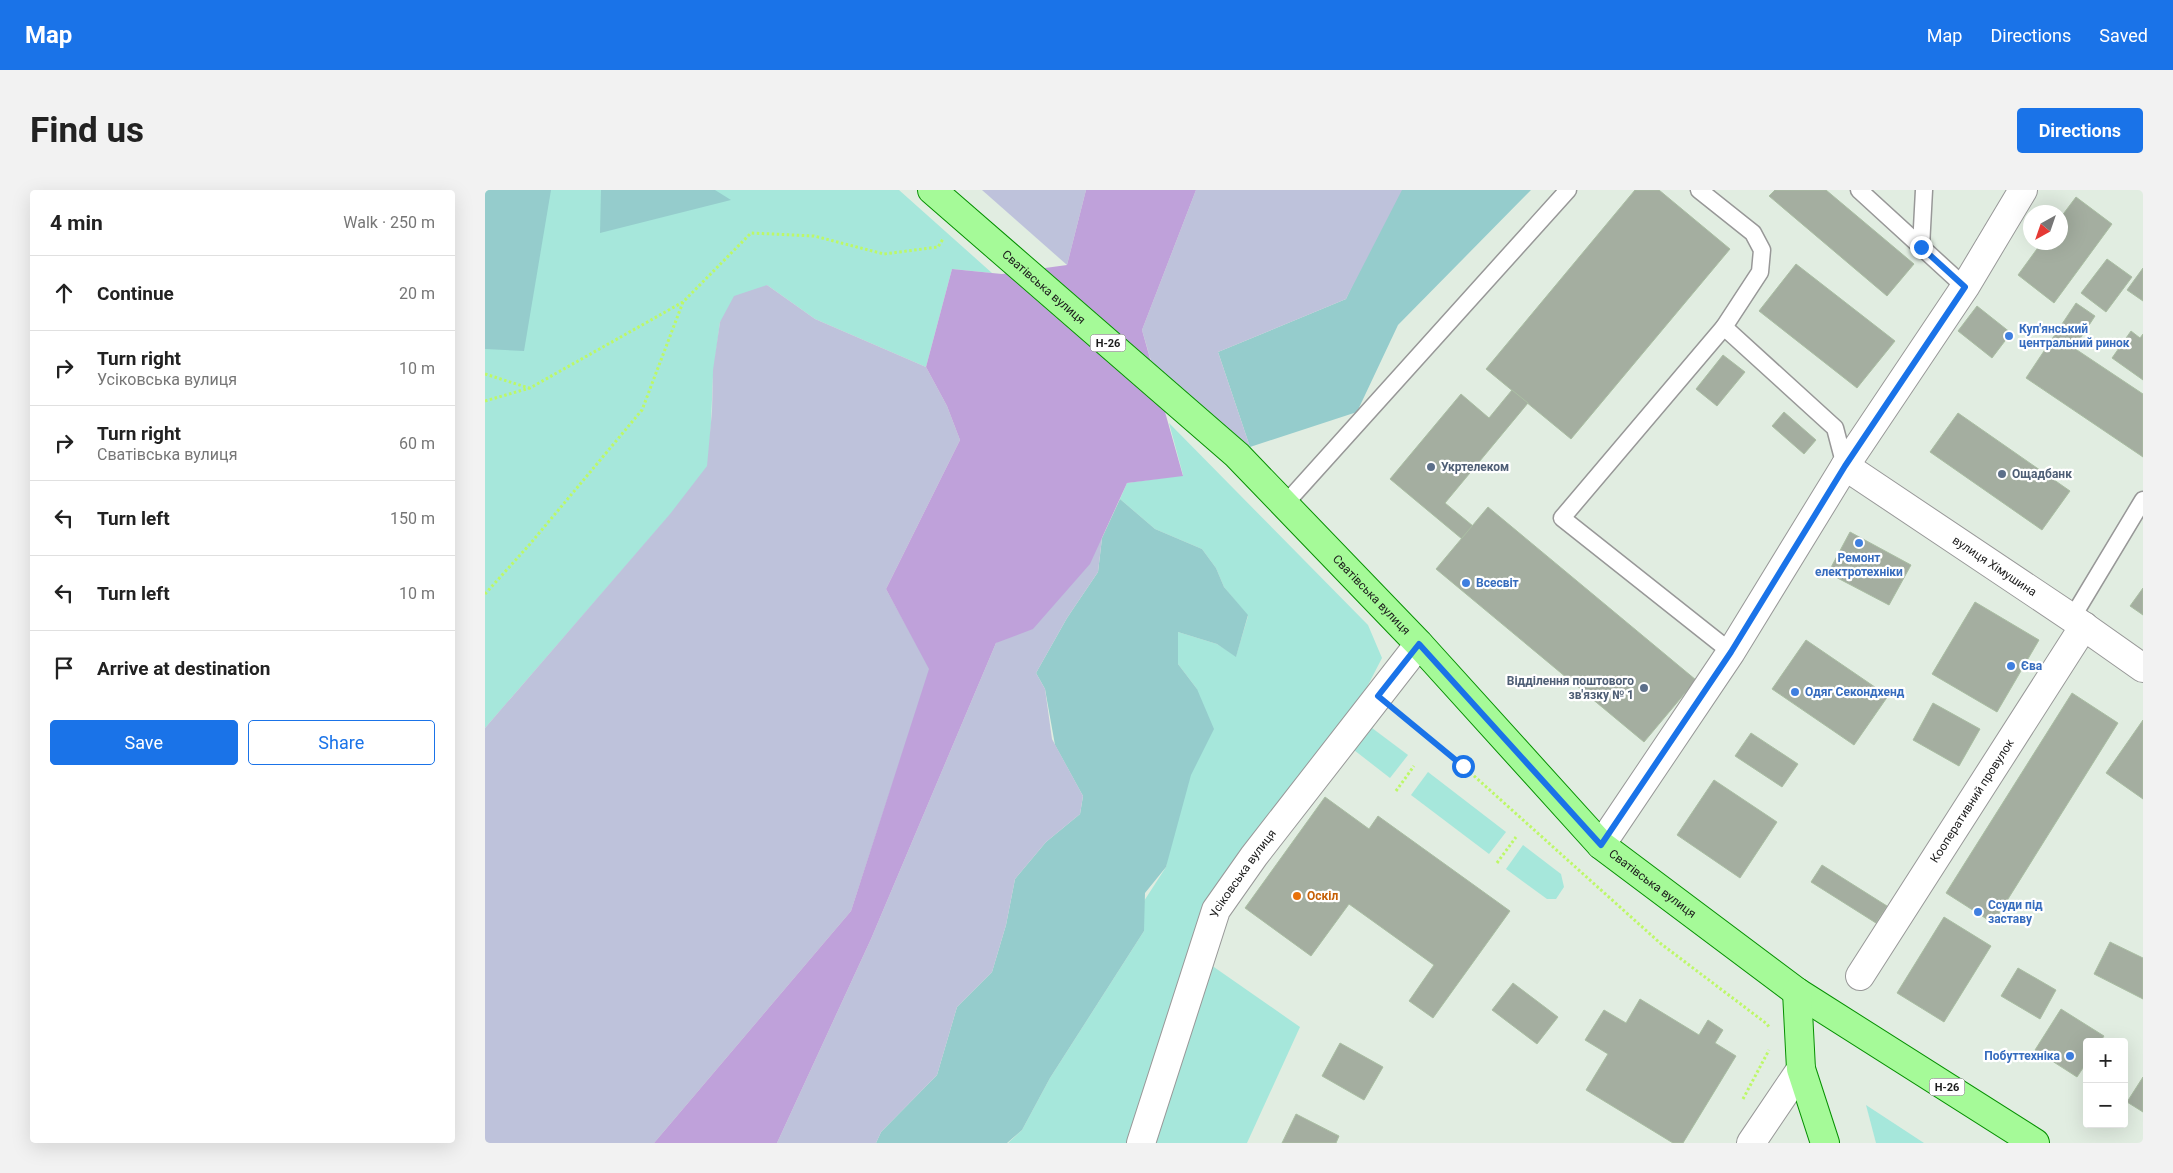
<!DOCTYPE html>
<meta charset="utf-8">
<style>
body{margin:0;font-family:Roboto,sans-serif;background:#f2f2f2;color:#222}
.controls{position:absolute;right:15px;bottom:15px;display:grid;overflow:hidden;border-radius:5px;box-shadow:0 5px 20px #0002}
.controls button{width:45px;height:45px;display:grid;place-items:center;padding:0;border:0;border-bottom:1px solid #e0e0e0;background:#fff;color:#222;font:25px sans-serif}
.compass{position:absolute;left:1538px;top:15px;width:45px;height:45px;border-radius:50%;background:#fff;box-shadow:0 5px 20px #0002;rotate:220deg}
.stop{position:absolute;width:15px;height:15px;margin:-11px;border:4px solid #1a73e8;border-radius:50%;background:#fff}
.stop.end{background:#1a73e8;border-color:#fff;box-shadow:0 1px 5px #0008}
.list{margin:0;padding:0;list-style:none}
h2{display:flex;justify-content:space-between;align-items:center;height:65px;margin:0;padding:0 20px;font-size:21px}
h2 small{font-size:16px;font-weight:400;color:#767676}
.list li{display:grid;grid-template-columns:32px 1fr auto;gap:15px;align-items:center;box-sizing:border-box;height:75px;padding:0 20px;border-top:1px solid #e0e0e0}
.list b{display:block;font-size:19px;white-space:nowrap}
.list p{margin:0;font-size:16px;white-space:nowrap;color:#767676}
.list em{font-size:16px;font-style:normal;color:#767676}
.actions{display:flex;gap:10px;padding:15px 20px}
.actions a{flex:1;padding:11px 0;border:1px solid #1a73e8;border-radius:5px;text-align:center;font-size:18px;color:#1a73e8}
.actions .main{background:#1a73e8;color:#fff}
.icon{flex:none;width:28px;height:28px;fill:none;stroke:currentColor;stroke-width:2;stroke-linecap:round;stroke-linejoin:round}
.map{position:relative;flex:none;width:1658px;height:953px;overflow:hidden;border-radius:5px}
header{display:flex;align-items:center;gap:30px;box-sizing:border-box;height:70px;padding:0 25px;background:#1a73e8;color:#fff}
header strong{font-size:24px}
nav{display:flex;gap:28px;margin-inline-start:auto;font-size:18px}
.intro{display:flex;align-items:center;justify-content:space-between;box-sizing:border-box;height:120px;padding:0 30px}
h1{margin:0;font-size:35px}
.button{padding:12px 22px;border-radius:5px;background:#1a73e8;color:#fff;font-size:18px;font-weight:700}
main{display:flex;gap:30px;padding:0 30px}
aside{flex:1;background:#fff;border-radius:5px;box-shadow:0 5px 20px #0002}
.map>svg:first-child{display:block}
.grass{fill:#a6e7db}
.forest{fill:#95cccc}
.wetland{fill:#bec2db}
.water{fill:#bfa1da}
.building{fill:#a4aea0;stroke:#aabea3}
.lines{fill:none;stroke-linecap:round;stroke-linejoin:round}
.lane-casing{stroke:#989898;stroke-width:19}
.street-casing{stroke:#989898;stroke-width:30}
.primary-casing{stroke:#069002;stroke-width:30}
.path{stroke:#bdf867;stroke-width:3;stroke-dasharray:2.5 2.5;stroke-linecap:butt}
.lane{stroke:#fff;stroke-width:16}
.street{stroke:#fff;stroke-width:28}
.primary{stroke:#a5fa98;stroke-width:28}
.route{stroke:#1a73e8;stroke-width:6}
.shop-dot{fill:#3f7fe0;stroke:#fff;stroke-width:2}
.service-dot{fill:#5c6f8a;stroke:#fff;stroke-width:2}
.food-dot{fill:#e8710a;stroke:#fff;stroke-width:2}
.labels{text-anchor:middle;stroke-width:4.5;stroke-linejoin:round;paint-order:stroke}
.shield{fill:#fff;stroke:#5f5f5f;stroke-width:1}
.shield-label{font-size:11px;font-weight:bold;fill:#1b1b1b}
.street-label{font-size:12px;fill:#1b1b1b;stroke:#fff}
.shop-label{font-size:12px;font-weight:bold;fill:#366cbe;stroke:#fff;text-anchor:start}
.service-label{font-size:12px;font-weight:bold;fill:#4e5e75;stroke:#fff;text-anchor:start}
.food-label{font-size:12px;font-weight:bold;fill:#c56008;stroke:#fff;text-anchor:start}
</style>
<header>
<strong>Map</strong>
<nav><a>Map</a><a>Directions</a><a>Saved</a></nav>
</header>
<div class="intro"><h1>Find us</h1><a class="button">Directions</a></div>
<main>
<aside>
<h2>4 min<small>Walk · 250 m</small></h2>
<ul class="list">
<li><svg class="icon" aria-label="ahead" viewBox="0 0 24 24"><path d="M12 20V5M6 11l6-6 6 6"/></svg><div><b>Continue</b></div><em>20 m</em></li>
<li><svg class="icon" aria-label="right" viewBox="0 0 24 24"><path d="M7 20v-9h11M14 6l5 5-5 5"/></svg><div><b>Turn right</b><p>Усіковська вулиця</p></div><em>10 m</em></li>
<li><svg class="icon" aria-label="right" viewBox="0 0 24 24"><path d="M7 20v-9h11M14 6l5 5-5 5"/></svg><div><b>Turn right</b><p>Сватівська вулиця</p></div><em>60 m</em></li>
<li><svg class="icon" aria-label="left" viewBox="0 0 24 24"><path d="M17 20v-9H6M10 6l-5 5 5 5"/></svg><div><b>Turn left</b></div><em>150 m</em></li>
<li><svg class="icon" aria-label="left" viewBox="0 0 24 24"><path d="M17 20v-9H6M10 6l-5 5 5 5"/></svg><div><b>Turn left</b></div><em>10 m</em></li>
<li><svg class="icon" aria-label="arrive" viewBox="0 0 24 24"><path d="M6 21V4h12l-3 4 3 4H6"/></svg><div><b>Arrive at destination</b></div></li>
</ul>
<div class="actions"><a class="main">Save</a><a>Share</a></div>
</aside>
<div class="map">
<svg width="1658" height="953" viewBox="0 0 1658 953">
<rect width="100%" height="100%" fill="#e1ede1"/>
<!-- grass -->
<g class="grass">
<polygon points="0,0 414,0 507,83 467,79 441,177 330,129 282,95 235,132 228,186 224,280 0,538"/>
<polygon points="684,233 883,435 897,468 882,497 719,721 642,953 523,953 537,940 565,888 659,741 659,711 681,677 712,499 693,474 693,442 732,454 751,466 763,426 739,397 731,378 717,359 670,339 635,309 642,293 698,285"/>
<polygon points="887,538 923,565 905,588 869,560"/>
<polygon points="943,582 1021,642 1004,664 926,605"/>
<polygon points="1038,655 1076,684 1079,697 1071,709 1062,709 1021,679"/>
<polygon points="716,768 815,837 762,953 656,953"/>
<polygon points="1381,915 1439,953 1391,953"/>
</g>
<!-- forest -->
<g class="forest">
<polygon points="0,0 66,0 39,161 0,159"/>
<polygon points="116,0 230,0 246,10 115,43"/>
<polygon points="912,0 1046,0 913,135 872,222 765,257 733,162 861,109"/>
<polygon points="635,309 670,339 717,359 731,378 739,397 763,425 751,467 732,454 693,442 693,474 712,499 729,539 706,585 681,677 660,703 659,741 565,888 537,940 522,953 391,953 396,942 452,885 472,817 507,782 521,735 530,689 561,652 595,624 598,606 570,555 560,499 551,483 582,428 613,382 617,348"/>
</g>
<!-- wetland -->
<g class="wetland">
<polygon points="497,0 601,0 582,75"/>
<polygon points="711,0 917,0 861,109 733,162 765,257 666,171 657,140"/>
<polygon points="282,95 330,129 441,177 462,216 475,250 401,399 445,479 366,721 169,953 0,953 0,538 185,324 222,276 227,221 228,180 235,132 249,106"/>
<polygon points="617,348 613,382 582,428 551,483 560,499 567,549 598,606 595,624 561,652 530,689 521,735 507,782 472,817 452,885 396,942 391,953 292,953 386,749 511,453"/>
</g>
<!-- water -->
<polygon class="water" points="601,0 711,0 657,140 698,286 642,293 605,374 548,439 511,453 386,749 292,953 169,953 366,721 444,479 401,399 475,250 462,216 441,177 467,79 517,84 582,75"/>
<!-- building -->
<g class="building">
<polygon points="1150,0 1174,0 1245,59 1086,249 1001,179"/>
<polygon points="1290,0 1341,0 1429,74 1402,106 1284,6"/>
<polygon points="1591,7 1627,34 1569,113 1533,85 1557,52 1576,52 1576,27"/>
<polygon points="1622,69 1647,87 1621,122 1596,103"/>
<polygon points="1311,74 1410,151 1372,198 1274,121"/>
<polygon points="1658,78 1658,111 1642,100"/>
<polygon points="1591,113 1610,126 1589,158 1658,204 1658,267 1541,188"/>
<polygon points="1492,116 1526,143 1507,168 1473,141"/>
<polygon points="1646,141 1655,148 1658,144 1658,190 1627,168"/>
<polygon points="1238,165 1260,182 1232,216 1211,199"/>
<polygon points="1027,200 1043,213 960,313 988,336 977,349 905,289 976,204 1004,228"/>
<polygon points="1299,222 1331,250 1319,264 1287,236"/>
<polygon points="1473,223 1585,301 1557,340 1445,262"/>
<polygon points="1003,317 1211,490 1159,552 951,379"/>
<polygon points="1365,342 1426,375 1404,415 1343,383"/>
<polygon points="1658,398 1658,425 1645,416"/>
<polygon points="1490,412 1554,450 1512,522 1447,484"/>
<polygon points="1321,450 1403,506 1369,555 1287,499"/>
<polygon points="1587,503 1633,533 1508,733 1461,703"/>
<polygon points="1448,513 1495,539 1474,576 1428,550"/>
<polygon points="1658,530 1658,609 1621,583"/>
<polygon points="1266,543 1313,574 1297,597 1250,566"/>
<polygon points="1229,590 1292,632 1255,688 1192,645"/>
<polygon points="840,607 884,639 893,626 1025,721 948,828 924,811 949,775 864,714 826,766 760,718"/>
<polygon points="1337,675 1402,716 1391,733 1326,692"/>
<polygon points="1459,727 1506,756 1459,832 1412,803"/>
<polygon points="1625,752 1658,768 1658,809 1609,784"/>
<polygon points="1533,778 1571,800 1555,829 1516,806"/>
<polygon points="1028,793 1073,827 1052,854 1007,820"/>
<polygon points="1155,809 1214,845 1223,830 1238,840 1230,853 1251,866 1198,953 1188,953 1101,900 1123,864 1100,850 1119,820 1141,833"/>
<polygon points="1576,819 1619,846 1615,852 1602,852 1602,872 1592,887 1550,860"/>
<polygon points="855,853 898,877 879,910 837,886"/>
<polygon points="1658,887 1658,922 1642,912"/>
<polygon points="811,924 854,946 851,953 797,953"/>
</g>
<g class="lines">
<defs>
<g id="lane">
<polyline points="1214,0 1268,43 1277,60 1275,82 1239,137 1077,328 1246,462"/>
<polyline points="1374,0 1480,97"/>
<polyline points="1436,57 1439,0"/>
<polyline points="1239,137 1350,238 1360,276"/>
<polyline points="800,314 1083,0"/>
<polyline points="1587,428 1658,310"/>
</g>
<g id="street">
<path id="s1" d="M1360 276 1587 428 1658 478"/>
<polyline points="1116,655 1246,462 1360,276 1480,97 1538,0"/>
<path id="s2" d="M1375 786 1599 436"/>
<path id="s3" d="M656 953 731 720 769 666 934 454"/>
<polyline points="1266,953 1316,879"/>
</g>
<g id="primary">
<path id="s4" d="M447 0 752 265 934 454 1116 655 1312 802 1550 953"/>
<polyline points="1312,802 1316,879 1340,953"/>
</g>
</defs>
<!-- lane casing -->
<use href="#lane" class="lane-casing"/>
<!-- street casing -->
<use href="#street" class="street-casing"/>
<!-- primary casing -->
<use href="#primary" class="primary-casing"/>
<!-- path -->
<g class="path">
<polyline points="0,184 44,198"/>
<polyline points="0,211 45,198 198,112 266,43 329,46 399,64 453,57 458,49"/>
<polyline points="0,404 45,354 157,220 198,112"/>
<polyline points="916,525 978,576 1175,753 1282,834 1284,837"/>
<polyline points="911,601 929,576"/>
<polyline points="1012,673 1031,647"/>
<polyline points="1258,909 1284,860"/>
</g>
<!-- lane -->
<use href="#lane" class="lane"/>
<!-- street -->
<use href="#street" class="street"/>
<!-- primary -->
<use href="#primary" class="primary"/>
</g>
<g class="lines">
<!-- route -->
<polyline class="route" points="978,576 893,506 934,454 1116,655 1246,462 1360,276 1480,97 1436,57"/>
</g>
<!-- markers -->
<g class="shop-dot">
<circle cx="1524" cy="146" r="5"/>
<circle cx="1374" cy="353" r="5"/>
<circle cx="981" cy="393" r="5"/>
<circle cx="1526" cy="476" r="5"/>
<circle cx="1310" cy="502" r="5"/>
<circle cx="1493" cy="722" r="5"/>
<circle cx="1585" cy="866" r="5"/>
</g>
<g class="service-dot">
<circle cx="946" cy="277" r="5"/>
<circle cx="1517" cy="284" r="5"/>
<circle cx="1159" cy="498" r="5"/>
</g>
<circle class="food-dot" cx="812" cy="706" r="5"/>
<g class="labels">
<!-- shield labels -->
<g class="shield">
<rect x="605.5" y="144.5" width="35" height="17" rx="4"/>
<rect x="1444.5" y="888.5" width="35" height="17" rx="4"/>
</g>
<g class="shield-label">
<text x="623" y="157">Н-26</text>
<text x="1462" y="901">Н-26</text>
</g>
<!-- street labels -->
<g class="street-label">
<text dy="4" stroke="none"><textPath href="#s4" startOffset="148">Сватівська вулиця</textPath></text>
<text dy="4" stroke="none"><textPath href="#s1" startOffset="180">вулиця Хімушина</textPath></text>
<text dy="4" stroke="none"><textPath href="#s4" startOffset="598">Сватівська вулиця</textPath></text>
<text dy="4" stroke="none"><textPath href="#s2" startOffset="208">Кооперативний провулок</textPath></text>
<text dy="4" stroke="none"><textPath href="#s3" startOffset="290">Усіковська вулиця</textPath></text>
<text dy="4" stroke="none"><textPath href="#s4" startOffset="1002">Сватівська вулиця</textPath></text>
</g>
<!-- shop labels -->
<g class="shop-label">
<text x="1534" y="143">Куп'янський<tspan x="1534" dy="14">центральний ринок</tspan></text>
<text x="1374" y="372" text-anchor="middle">Ремонт<tspan x="1374" dy="14">електротехніки</tspan></text>
<text x="991" y="397">Всесвіт</text>
<text x="1536" y="480">Єва</text>
<text x="1320" y="506">Одяг Секондхенд</text>
<text x="1503" y="719">Ссуди під<tspan x="1503" dy="14">заставу</tspan></text>
<text x="1575" y="870" text-anchor="end">Побуттехніка</text>
</g>
<!-- service labels -->
<g class="service-label">
<text x="956" y="281">Укртелеком</text>
<text x="1527" y="288">Ощадбанк</text>
<text x="1149" y="495" text-anchor="end">Відділення поштового<tspan x="1149" dy="14">зв'язку № 1</tspan></text>
</g>
<!-- food labels -->
<g class="food-label">
<text x="822" y="710">Оскіл</text>
</g>
</g>
</svg>
<div class="controls">
<button>+</button>
<button>−</button>
</div>
<svg class="compass" viewBox="-18 -18 36 36"><path d="M0-13l5 13h-10z" fill="#e53935"/><path d="M0 13l5-13h-10z" fill="#767676"/></svg>
<div class="stop" style="left:978px;top:576px"></div>
<div class="stop end" style="left:1436px;top:57px"></div>
</div>
</main>
